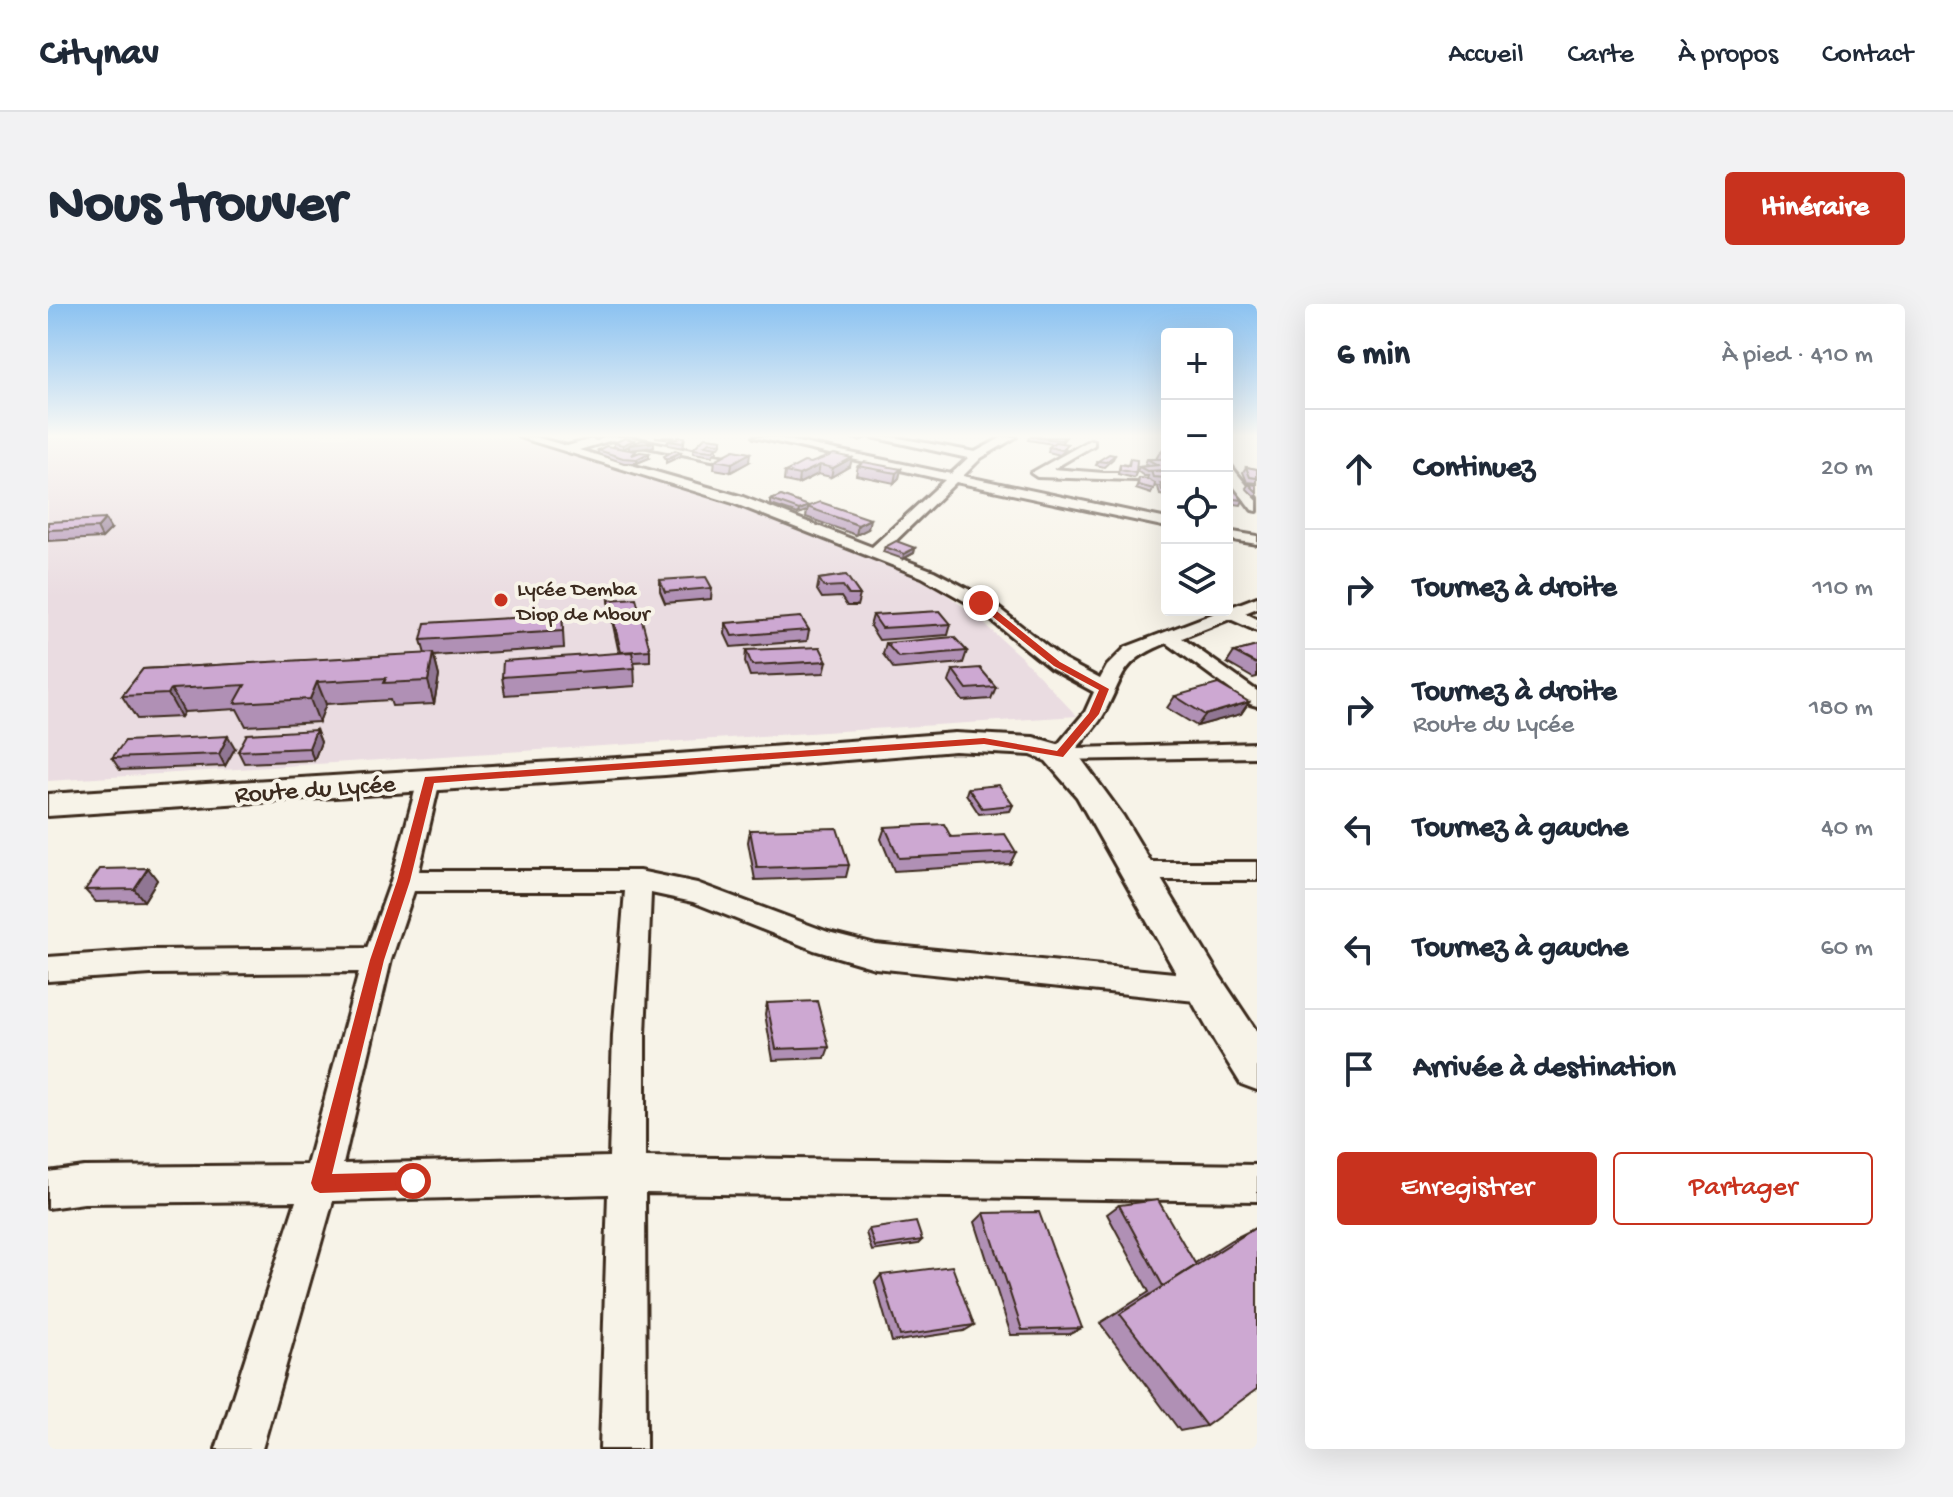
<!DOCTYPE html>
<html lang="fr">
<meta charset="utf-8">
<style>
body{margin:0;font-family:"Gochi Hand",sans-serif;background:#f2f2f3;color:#1f2937}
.controls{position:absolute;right:24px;top:24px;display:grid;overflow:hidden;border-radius:8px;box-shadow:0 8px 32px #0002}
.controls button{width:72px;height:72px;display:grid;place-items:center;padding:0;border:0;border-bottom:2px solid #e0e1e3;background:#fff;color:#1f2937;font:40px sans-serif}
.stop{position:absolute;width:24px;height:24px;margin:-18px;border:6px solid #c8321e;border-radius:50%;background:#fff}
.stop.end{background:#c8321e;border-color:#fff;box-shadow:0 2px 8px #0008}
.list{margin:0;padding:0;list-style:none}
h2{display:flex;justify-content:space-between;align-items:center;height:104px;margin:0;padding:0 32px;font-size:34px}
h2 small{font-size:26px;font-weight:400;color:#747a83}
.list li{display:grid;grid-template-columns:52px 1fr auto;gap:24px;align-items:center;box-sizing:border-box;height:120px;padding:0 32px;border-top:2px solid #e0e1e3}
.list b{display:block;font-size:30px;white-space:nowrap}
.list p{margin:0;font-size:26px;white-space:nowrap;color:#747a83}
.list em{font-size:26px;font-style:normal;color:#747a83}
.actions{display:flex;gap:16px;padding:24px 32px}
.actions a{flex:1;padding:18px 0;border:2px solid #c8321e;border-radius:8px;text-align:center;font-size:28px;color:#c8321e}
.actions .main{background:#c8321e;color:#fff}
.icon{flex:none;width:44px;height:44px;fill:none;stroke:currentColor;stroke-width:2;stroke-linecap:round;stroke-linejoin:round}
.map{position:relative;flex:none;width:1209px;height:1145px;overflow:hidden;border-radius:8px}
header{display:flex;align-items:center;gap:48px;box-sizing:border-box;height:112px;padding:0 40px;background:#fff;border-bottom:2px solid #e0e1e3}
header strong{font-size:38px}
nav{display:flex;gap:44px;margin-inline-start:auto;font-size:28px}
.intro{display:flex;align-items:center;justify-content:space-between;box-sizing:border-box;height:192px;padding:0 48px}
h1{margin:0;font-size:56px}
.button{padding:20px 36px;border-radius:8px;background:#c8321e;color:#fff;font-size:28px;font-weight:700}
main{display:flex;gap:48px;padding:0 48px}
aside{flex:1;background:#fff;border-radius:8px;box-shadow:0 8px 32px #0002}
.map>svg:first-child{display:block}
.built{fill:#eadce1}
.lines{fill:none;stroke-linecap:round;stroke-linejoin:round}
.minor-casing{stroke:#3b2a1e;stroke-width:6}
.secondary-casing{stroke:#3b2a1e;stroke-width:6}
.minor{fill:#f7f3e8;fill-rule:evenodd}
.secondary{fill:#f7f3e8;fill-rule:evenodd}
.wall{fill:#b090b5;stroke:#3b2a1e;stroke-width:2}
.shaded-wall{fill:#907693;stroke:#3b2a1e;stroke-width:2}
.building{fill:#cda8d2;stroke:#3b2a1e;stroke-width:2}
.route{fill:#c8321e}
.poi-dot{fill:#c8321e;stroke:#f7f3e8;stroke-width:3}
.labels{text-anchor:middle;stroke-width:8;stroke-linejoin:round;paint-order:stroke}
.far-poi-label{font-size:22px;fill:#3b2a1e;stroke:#f7f3e8;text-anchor:start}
.street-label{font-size:26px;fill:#3b2a1e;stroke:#f7f3e8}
</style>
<header>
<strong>Citynav</strong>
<nav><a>Accueil</a><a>Carte</a><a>À propos</a><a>Contact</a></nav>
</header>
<div class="intro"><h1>Nous trouver</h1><a class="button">Itinéraire</a></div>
<main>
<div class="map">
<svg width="1209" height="1145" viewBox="0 0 1209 1145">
<rect width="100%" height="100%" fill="#f7f3e8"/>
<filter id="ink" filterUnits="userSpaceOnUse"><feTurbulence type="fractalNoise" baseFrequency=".0125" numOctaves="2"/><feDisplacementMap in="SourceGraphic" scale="16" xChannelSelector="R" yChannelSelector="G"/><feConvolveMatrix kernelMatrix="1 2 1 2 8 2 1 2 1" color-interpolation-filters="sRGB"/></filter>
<g filter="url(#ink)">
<!-- built -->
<polygon class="built" points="0,133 464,133 596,168 767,231 886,281 925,310 973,353 1029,412 0,477"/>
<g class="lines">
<defs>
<g id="minor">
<path d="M471 133H487L519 142 552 133H580L678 153V157L674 158 564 136 531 146 695 193 824 243 897 176 706 133H726L903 170 920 154 824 133H845L927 148 955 133H968L933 154 915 172 1119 215V223L908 178 836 248 886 267 939 295 1016 356 1052 375 1059 362 1078 343 1209 293V304L1197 309 1209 315V327L1182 315 1134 334 1209 387V402L1202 400 1119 339C1073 358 1078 367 1057 408 1050 421 1039 432 1029 444L1209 439V453L1004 456 1001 451 1037 408 1046 388 1002 364 927 303 874 273 685 199Z"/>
<polygon points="1042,136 1046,137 1046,141 1005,165 1056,169 1119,169 1119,177 989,173 983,169"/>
<polygon points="1179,161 1183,162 1209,194 1209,207 1204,206 1179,173"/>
<polygon points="1179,227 1209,232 1209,240 1179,235"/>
<path d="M381 469 389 471 392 476 371 567H591L649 579 780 628 827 640 1157 672 1168 676 1172 685 1168 694 1157 698 827 664 766 646 645 598 603 589 597 731V853L1209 861V897L597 889 598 1145H552L560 890 285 897 214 1145H168L248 897 36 899 0 904V868L36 863 259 861 311 668 103 670 0 677V653L103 646 319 644 343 577 370 476 373 471ZM366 587H577L565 731 561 853 295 860 343 656Z"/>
<polygon points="1091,558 1209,558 1209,576 1091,576 1082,574 1078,567 1082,560"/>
</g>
<polygon id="secondary" points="907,429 985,433 1020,443 1034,456 1075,512 1171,671 1209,728 1209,786 1193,780 1167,738 1029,493 998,457 983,451 907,447 617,471 0,512 0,490 617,451"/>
</defs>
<!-- minor casing -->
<use href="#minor" class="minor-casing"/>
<!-- secondary casing -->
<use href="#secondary" class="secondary-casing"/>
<!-- minor -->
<use href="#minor" class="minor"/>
<!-- secondary -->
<use href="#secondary" class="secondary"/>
</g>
<!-- wall -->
<g class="wall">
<polygon points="537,133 555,133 549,136"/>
<polygon points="607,133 626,133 625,135"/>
<polygon points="637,133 635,144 620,141 620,137"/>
<polygon points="657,133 674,135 674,139 671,143 669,143 669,147 664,152 645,149 645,145"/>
<polygon points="802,133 821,133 811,137 802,134"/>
<polygon points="981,133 1018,133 1013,139 1018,145 1012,151 1000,148 1001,143 1005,140 980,136"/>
<polygon points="566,139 586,139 606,143 581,146 581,142 575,145 566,143"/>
<polygon points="1119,144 1119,192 1112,191 1110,183 1106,182 1103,190 1088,185 1091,174 1099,175 1100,172 1096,172 1089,167 1091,163 1101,162 1097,160 1099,155 1108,155 1112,148"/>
<polygon points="550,146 588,149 601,154 589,159 576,159 550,150"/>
<polygon points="1067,151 1065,155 1056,163 1048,161 1050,157"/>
<polygon points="804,154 802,162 783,173 770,170 750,180 736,177 737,168 763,159"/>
<polygon points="1082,155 1088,169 1086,174 1070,170 1072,160 1080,161"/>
<polygon points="667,156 701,158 683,168 666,165"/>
<polygon points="810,162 853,165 851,174 846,179 808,171"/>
<polygon points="1198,163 1209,165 1209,179 1199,178 1195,168"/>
<polygon points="1179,178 1195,196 1193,201 1179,199"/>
<polygon points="1201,180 1209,181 1209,195 1198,184"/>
<polygon points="733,192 820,225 808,231 758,213 759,207 750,210 723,201 723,196"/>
<polygon points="0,218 63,225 54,234 0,237"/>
<polygon points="837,243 867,244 866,249 855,255 835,248"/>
<polygon points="798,271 812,291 809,302 799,302 793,293 774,294 769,286 771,275"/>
<polygon points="612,276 664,284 663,295 617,299 612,287"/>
<polygon points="561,296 602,346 602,357 586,358 587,382 457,391 454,373 571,349 562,307"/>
<polygon points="514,311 516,344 386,352 391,372 386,400 344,402 342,396 278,400 271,418 198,422 189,405 136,408 133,413 89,415 74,392 95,365 377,350 373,336"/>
<polygon points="825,311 903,320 900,331 831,336 822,322"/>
<polygon points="678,319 761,326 759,337 683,343 677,330"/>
<polygon points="838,339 919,347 915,359 846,365 835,350"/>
<polygon points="1209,342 1209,373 1205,374 1179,359 1186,348"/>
<polygon points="698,346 779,357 776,369 702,372 697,358"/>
<polygon points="905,366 948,383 943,395 915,397 901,378"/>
<polygon points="1127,392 1201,398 1193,410 1149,422 1119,404"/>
<polygon points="268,426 273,438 266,456 196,459 190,447"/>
<polygon points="187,444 177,462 72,466 64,454"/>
<polygon points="920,484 965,501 962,507 931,510 918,490"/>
<polygon points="837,523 903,533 968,548 962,560 846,567 833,535"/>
<polygon points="702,526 801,561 798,573 707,576 700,538"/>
<polygon points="100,564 109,576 96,597 48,598 37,586"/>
<polygon points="719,699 781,743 777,754 725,756 717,710"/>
<polygon points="1071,901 1147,959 1183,936 1207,924 1158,1122 1132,1127 1052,1019 1101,988 1059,910"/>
<polygon points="936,909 1034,1024 1022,1030 963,1031 927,918"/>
<polygon points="821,925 874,936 870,940 824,947 818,929"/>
<polygon points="833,971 926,1021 916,1027 844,1038 827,978"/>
</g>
<!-- shaded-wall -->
<g class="shaded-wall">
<polygon points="586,136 586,140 606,138 606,143 581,146 581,142 575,145 575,141"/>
<polygon points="633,148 633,152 618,159 618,155"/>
<polygon points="601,149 601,154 589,159 589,155"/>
<polygon points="702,149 701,158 683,168 684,159"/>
<polygon points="804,154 802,162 783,173 785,164"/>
<polygon points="772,161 770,170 750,180 751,171"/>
<polygon points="853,165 851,174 846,179 848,169"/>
<polygon points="761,202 759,207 750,210 751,206"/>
<polygon points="57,215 63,225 54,234 49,224"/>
<polygon points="822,215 820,225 808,231 810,221"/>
<polygon points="867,244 866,249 855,255 856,250"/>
<polygon points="385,349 391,372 386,400 380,377"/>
<polygon points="269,378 278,400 271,418 262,395"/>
<polygon points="123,385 136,408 133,413 120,390"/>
<polygon points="1201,398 1193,410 1149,422 1157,411"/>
<polygon points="268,426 273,438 266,456 261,444"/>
<polygon points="180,432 187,444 177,462 171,450"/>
<polygon points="100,564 109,576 96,597 86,585"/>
</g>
<!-- building -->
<g class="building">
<polygon points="630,133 636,133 635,139 620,137 630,135"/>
<polygon points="657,133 674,135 672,139 662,138 657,141 669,143 664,147 645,145"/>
<polygon points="993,133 1017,133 1013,136 991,134"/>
<polygon points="577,134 586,136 575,141 566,139"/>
<polygon points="594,136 606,138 581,141"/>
<polygon points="1007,138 1020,140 1014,146 1001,143"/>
<polygon points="558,142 588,147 584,151 592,148 601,149 589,155 575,154 550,146"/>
<polygon points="1117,143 1119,144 1119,150 1112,148"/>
<polygon points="627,146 633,148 618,155 616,152"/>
<polygon points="686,146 702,149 684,159 667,156"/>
<polygon points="786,150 804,154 785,164 772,161 751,171 737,168 756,158 763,159"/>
<polygon points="1061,150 1067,151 1058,158 1050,157"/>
<polygon points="1082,155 1089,156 1088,169 1072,166 1072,160 1081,162"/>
<polygon points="1099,155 1119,155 1119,166 1099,167 1091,163 1110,161"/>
<polygon points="816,158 853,165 848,169 810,162"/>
<polygon points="1198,163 1209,165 1209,174 1202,173"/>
<polygon points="1103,167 1119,169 1119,174 1105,173"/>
<polygon points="1091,174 1099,175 1107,179 1106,185 1090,181"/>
<polygon points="1179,178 1195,196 1179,194"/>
<polygon points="1112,179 1119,180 1119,187 1114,186"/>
<polygon points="1201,180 1209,181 1209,188"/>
<polygon points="733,192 761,202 751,206 723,196"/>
<polygon points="772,198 822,215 810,221 759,203"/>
<polygon points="57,215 49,224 0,226 0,218"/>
<polygon points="848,237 867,244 856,250 837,243"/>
<polygon points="798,271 812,291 801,291 795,282 776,283 771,275"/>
<polygon points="658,273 664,284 617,288 612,276"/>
<polygon points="588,294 602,346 573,348 561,296"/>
<polygon points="892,307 903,320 834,324 825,311"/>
<polygon points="514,311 515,327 373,336 377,319"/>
<polygon points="753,313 761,326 684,332 678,319"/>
<polygon points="906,333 919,347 850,353 838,339"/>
<polygon points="1209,342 1209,360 1186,348"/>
<polygon points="772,343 779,357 704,361 698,346"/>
<polygon points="584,348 587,364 454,373 455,357"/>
<polygon points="385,349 380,377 336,379 338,374 269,378 262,395 187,399 197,381 123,385 120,390 74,392 95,365"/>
<polygon points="932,364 948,383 919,385 905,366"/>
<polygon points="1170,380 1201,398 1157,411 1127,392"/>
<polygon points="268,426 261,444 190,447 199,430"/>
<polygon points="180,432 171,450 64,454 77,437"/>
<polygon points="951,481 965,501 934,504 920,484"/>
<polygon points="896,520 903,533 957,530 968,548 851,554 837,523"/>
<polygon points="789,524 801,561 709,564 702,526"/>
<polygon points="100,564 86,585 37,586 52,565"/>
<polygon points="769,697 781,743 728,745 719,699"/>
<polygon points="1110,896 1148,961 1115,982 1071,901"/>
<polygon points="991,908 1034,1024 974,1026 936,909"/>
<polygon points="868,918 874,936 827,943 821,925"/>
<polygon points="1207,924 1209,926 1209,1085 1158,1122 1072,1010"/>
<polygon points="904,962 926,1021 852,1032 833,971"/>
</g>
</g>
<!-- sky -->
<linearGradient id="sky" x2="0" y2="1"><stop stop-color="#8bc2f1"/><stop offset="0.45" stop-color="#fbfaf5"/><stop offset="1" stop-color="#fbfaf5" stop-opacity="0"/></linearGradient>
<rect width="1209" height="293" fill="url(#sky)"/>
<!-- route -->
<polygon class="route" points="930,297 936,297 1012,358 1061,385 1051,410 1015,453 936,440 386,479 362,577 336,656 284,870 365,868 371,870 374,877 371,883 365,886 272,889 266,886 263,879 322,656 349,577 377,473 936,434 1009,447 1041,409 1051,386 1006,362 930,301"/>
<!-- markers -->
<circle class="poi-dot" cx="453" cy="296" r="8"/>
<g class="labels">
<!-- far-poi labels -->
<g class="far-poi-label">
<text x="469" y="291">Lycée Demba<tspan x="469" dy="25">Diop de Mbour</tspan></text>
</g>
<!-- street labels -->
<g class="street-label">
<text transform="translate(267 483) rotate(-4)" y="9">Route du Lycée</text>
</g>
</g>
</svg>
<div class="controls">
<button>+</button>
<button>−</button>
<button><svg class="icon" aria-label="locate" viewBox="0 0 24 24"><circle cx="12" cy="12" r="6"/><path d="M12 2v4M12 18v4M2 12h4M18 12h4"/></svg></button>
<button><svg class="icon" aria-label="layers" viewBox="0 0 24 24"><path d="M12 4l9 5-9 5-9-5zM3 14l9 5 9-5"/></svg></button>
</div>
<div class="stop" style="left:365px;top:877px"></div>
<div class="stop end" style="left:933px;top:299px"></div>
</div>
<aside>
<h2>6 min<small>À pied · 410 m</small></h2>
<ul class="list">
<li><svg class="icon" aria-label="ahead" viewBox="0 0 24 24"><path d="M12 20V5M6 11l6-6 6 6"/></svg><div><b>Continuez</b></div><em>20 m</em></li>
<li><svg class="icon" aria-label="right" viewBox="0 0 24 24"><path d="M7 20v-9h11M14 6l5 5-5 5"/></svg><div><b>Tournez à droite</b></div><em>110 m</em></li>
<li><svg class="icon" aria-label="right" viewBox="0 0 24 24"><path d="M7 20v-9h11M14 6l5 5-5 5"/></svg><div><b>Tournez à droite</b><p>Route du Lycée</p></div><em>180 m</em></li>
<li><svg class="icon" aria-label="left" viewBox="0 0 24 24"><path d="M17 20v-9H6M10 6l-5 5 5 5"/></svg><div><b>Tournez à gauche</b></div><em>40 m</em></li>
<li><svg class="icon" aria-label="left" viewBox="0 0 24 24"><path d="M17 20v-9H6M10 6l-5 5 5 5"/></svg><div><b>Tournez à gauche</b></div><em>60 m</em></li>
<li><svg class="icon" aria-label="arrive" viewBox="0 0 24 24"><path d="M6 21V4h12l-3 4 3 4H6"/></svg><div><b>Arrivée à destination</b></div></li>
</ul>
<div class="actions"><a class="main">Enregistrer</a><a>Partager</a></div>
</aside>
</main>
